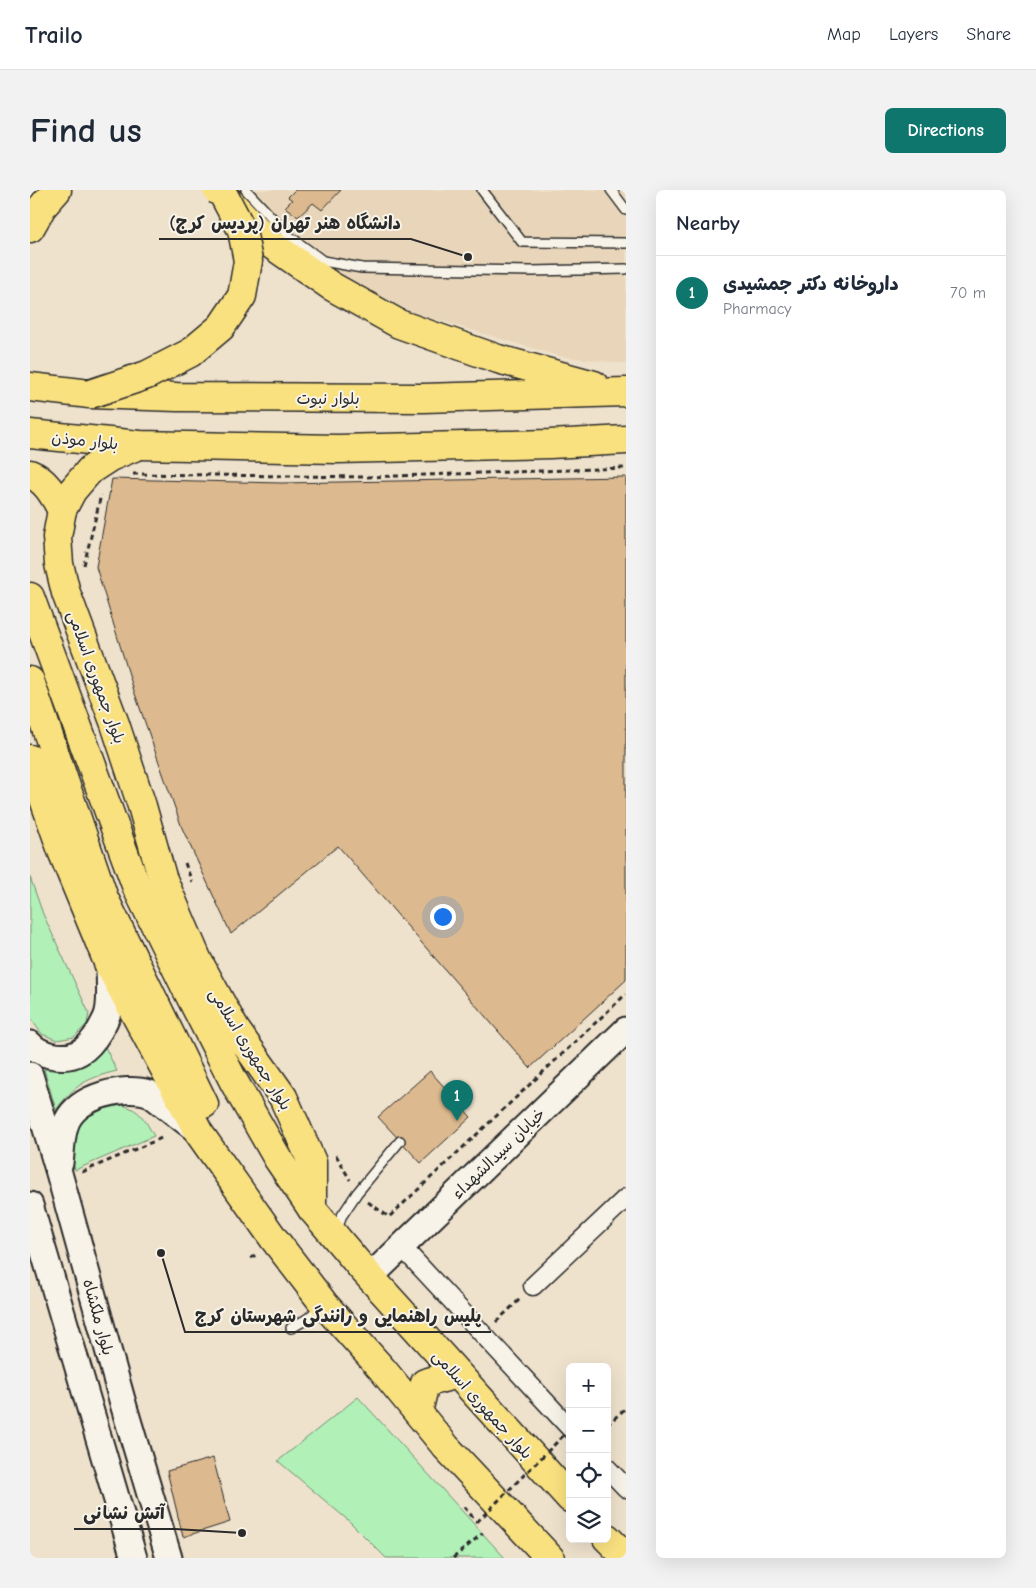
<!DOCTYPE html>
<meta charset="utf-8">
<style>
body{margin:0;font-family:"Comic Neue","Playpen Sans Arabic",sans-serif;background:#f2f2f3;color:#1f2937}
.controls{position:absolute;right:15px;bottom:15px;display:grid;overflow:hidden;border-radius:8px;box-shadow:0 5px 20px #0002}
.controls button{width:45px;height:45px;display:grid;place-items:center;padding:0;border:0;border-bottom:1px solid #e0e1e3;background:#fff;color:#1f2937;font:25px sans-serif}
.you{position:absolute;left:412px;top:726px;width:18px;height:18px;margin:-12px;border:4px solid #fff;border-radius:50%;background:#1a73e8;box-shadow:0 0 0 8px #1a73e833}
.badge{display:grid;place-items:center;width:32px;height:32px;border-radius:50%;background:#0f766e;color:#fff;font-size:16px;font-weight:700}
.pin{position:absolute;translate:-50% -41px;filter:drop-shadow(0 1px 2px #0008)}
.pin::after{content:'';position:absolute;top:26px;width:18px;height:15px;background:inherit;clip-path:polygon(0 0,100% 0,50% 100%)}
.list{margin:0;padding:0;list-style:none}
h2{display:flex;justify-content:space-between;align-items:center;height:65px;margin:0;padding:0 20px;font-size:21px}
h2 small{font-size:16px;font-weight:400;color:#747a83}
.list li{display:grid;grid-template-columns:32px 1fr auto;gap:15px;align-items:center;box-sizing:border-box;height:75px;padding:0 20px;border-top:1px solid #e0e1e3}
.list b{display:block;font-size:19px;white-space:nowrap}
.list p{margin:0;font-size:16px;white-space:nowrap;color:#747a83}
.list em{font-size:16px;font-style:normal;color:#747a83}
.icon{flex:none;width:28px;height:28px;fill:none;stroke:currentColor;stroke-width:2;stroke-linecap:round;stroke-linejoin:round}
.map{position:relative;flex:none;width:596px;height:1368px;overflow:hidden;border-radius:8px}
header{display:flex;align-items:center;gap:30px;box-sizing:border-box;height:70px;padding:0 25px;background:#fff;border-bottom:1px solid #e0e1e3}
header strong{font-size:24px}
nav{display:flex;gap:28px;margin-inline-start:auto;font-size:18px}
.intro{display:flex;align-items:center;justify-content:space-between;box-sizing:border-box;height:120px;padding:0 30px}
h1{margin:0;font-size:35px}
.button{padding:12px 22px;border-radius:8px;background:#0f766e;color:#fff;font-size:18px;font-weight:700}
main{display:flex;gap:30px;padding:0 30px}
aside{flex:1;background:#fff;border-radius:8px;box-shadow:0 5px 20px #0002}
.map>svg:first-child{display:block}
.built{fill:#e9d6ba}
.green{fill:#b1f0b7;stroke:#6e8e71}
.building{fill:#dcb98e;stroke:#2b2b2b}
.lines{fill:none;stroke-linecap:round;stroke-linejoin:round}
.lane-casing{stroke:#2b2b2b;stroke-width:12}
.street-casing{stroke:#2b2b2b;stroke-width:21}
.secondary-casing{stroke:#2b2b2b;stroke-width:29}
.primary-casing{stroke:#2b2b2b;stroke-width:31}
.path{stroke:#2b2b2b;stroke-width:3;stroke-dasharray:5 4;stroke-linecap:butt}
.lane{stroke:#f7f3e8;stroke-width:9}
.street{stroke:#f7f3e8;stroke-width:18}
.secondary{stroke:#f7f3e8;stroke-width:25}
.primary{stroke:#fae180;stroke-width:28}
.primary-bridge-casing{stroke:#2b2b2b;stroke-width:31;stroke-linecap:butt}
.path-bridge{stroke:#2b2b2b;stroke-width:3;stroke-dasharray:5 4;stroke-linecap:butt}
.primary-bridge{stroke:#fae180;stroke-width:28}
.labels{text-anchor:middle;stroke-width:4;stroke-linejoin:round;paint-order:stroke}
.street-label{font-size:16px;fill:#2b2b2b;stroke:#f7f3e8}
.leader{fill:none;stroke:#2b2b2b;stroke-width:2}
.callout-dot{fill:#2b2b2b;stroke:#f7f3e8;stroke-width:2}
.callout-label{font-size:18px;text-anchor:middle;font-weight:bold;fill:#2b2b2b;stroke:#f7f3e8;stroke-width:4;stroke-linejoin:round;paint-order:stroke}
</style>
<header>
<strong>Trailo</strong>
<nav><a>Map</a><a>Layers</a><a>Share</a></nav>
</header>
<div class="intro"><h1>Find us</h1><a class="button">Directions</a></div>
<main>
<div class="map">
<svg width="596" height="1368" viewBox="0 0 596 1368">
<rect width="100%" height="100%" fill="#efe2cd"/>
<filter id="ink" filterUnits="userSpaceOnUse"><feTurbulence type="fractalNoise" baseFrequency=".02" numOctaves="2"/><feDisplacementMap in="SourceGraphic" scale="10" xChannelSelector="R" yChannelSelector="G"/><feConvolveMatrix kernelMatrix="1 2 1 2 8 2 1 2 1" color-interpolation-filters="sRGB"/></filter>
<g filter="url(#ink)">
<!-- built -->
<polygon class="built" points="203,0 596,0 596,174 528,166 384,123 318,93 241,41"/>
<!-- green -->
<g class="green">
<polygon points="0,687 13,724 59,823 57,834 44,847 27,850 12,844 0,828"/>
<path d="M74 855 87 881C57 888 44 895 26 920L14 879C44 884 54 876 74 855Z"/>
<path d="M92 915C110 919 115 930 124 946L45 980 40 961 45 941 57 927 74 919Z"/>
<polygon points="328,1207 475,1368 356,1368 319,1331 248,1271"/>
</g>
<!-- building -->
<g class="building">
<polygon points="265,0 311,0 292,20 283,13 268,27 255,17 262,10 258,7"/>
<polygon points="596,287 596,790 500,878 308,656 201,744 152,638 104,501 66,377 82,289 251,293"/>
<polygon points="400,881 441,927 391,973 348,927"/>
<polygon points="183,1268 200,1332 153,1347 137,1281"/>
</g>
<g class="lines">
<defs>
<g id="lane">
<polyline points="216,0 259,46 293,71 332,78 501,81 596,79"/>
<polyline points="452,0 492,52 596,53"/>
<polyline points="581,0 596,20"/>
<polyline points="307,1042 311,1027 327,1003 370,951"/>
<polyline points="261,1138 277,1129 291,1117"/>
</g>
<g id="street">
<polyline points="371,1056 540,1238"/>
<polyline points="503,1096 596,1008"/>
<polyline points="577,1278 596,1298"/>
</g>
<g id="secondary">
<path d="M0 854C5 860 12 863 20 865 45 871 58 860 70 840 73 834 77 828 78 822 81 810 79 789 79 775"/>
<polyline points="0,885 29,983 94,1217 139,1368"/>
<path d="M30 973C32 960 31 944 37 931 49 906 94 895 119 903L168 941"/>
<polyline points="0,1015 104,1368"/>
<polyline points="340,1087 596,840"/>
</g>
<g id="primary">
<polyline points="199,11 242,55 301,96 369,134 468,169 564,195"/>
<polyline points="0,38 12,17 27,0"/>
<polyline points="0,197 60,204 147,207 393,208 596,202"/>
<polyline points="0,244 109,255 308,259 520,254 596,250"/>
<polyline points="109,255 80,267 60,280 42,301 32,320 27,347 29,374 36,403 85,534 112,616 132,687 168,771 205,839 253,907 282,972 282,1019"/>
<path d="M0 284C16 290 24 306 32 320"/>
<polyline points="0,407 107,698 155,796 204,892 248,969 282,1019 331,1077 540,1308"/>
<polyline points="0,491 74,708 174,914"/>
<polyline points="0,569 32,661 79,775 169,943 244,1049 294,1114 352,1179 416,1257 520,1368"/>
<polyline points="388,1222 395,1193 427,1184"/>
<polyline points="577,1348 596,1367"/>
</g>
</defs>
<!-- lane casing -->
<use href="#lane" class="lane-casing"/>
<!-- street casing -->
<use href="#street" class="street-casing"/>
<!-- secondary casing -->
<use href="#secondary" class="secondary-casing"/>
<!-- primary casing -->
<use href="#primary" class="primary-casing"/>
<!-- path -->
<g class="path">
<polyline points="103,284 337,287 596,278"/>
<polyline points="54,375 71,305"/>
<polyline points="155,673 162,692"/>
<polyline points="306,965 320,990"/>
<polyline points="52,982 134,947"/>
<polyline points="338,1012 359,1027 596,804"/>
<polyline points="221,1068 227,1064"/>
<polyline points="466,1132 490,1109"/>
<polyline points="577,1235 596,1218"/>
<polyline points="434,1317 447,1332"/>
<polyline points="423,1368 453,1343"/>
</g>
<!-- lane -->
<use href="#lane" class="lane"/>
<!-- street -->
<use href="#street" class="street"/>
<!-- secondary -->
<use href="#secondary" class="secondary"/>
<!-- primary -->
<use href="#primary" class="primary"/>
<defs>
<polyline id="primary-bridge" points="60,204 117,185 160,163 191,137 212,106 218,71 212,40 193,4 187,0"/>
</defs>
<!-- primary-bridge casing -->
<use href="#primary-bridge" class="primary-bridge-casing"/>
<!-- path-bridge -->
<polyline class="path-bridge" points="447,1332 537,1242"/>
<!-- primary-bridge -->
<use href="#primary-bridge" class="primary-bridge"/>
</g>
</g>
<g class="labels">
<!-- street labels -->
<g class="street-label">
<text x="298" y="214">بلوار نبوت</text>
<text transform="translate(55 250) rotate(6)" y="6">بلوار موذن</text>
<text transform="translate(67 487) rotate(70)" y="6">بلوار جمهوری اسلامی</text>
<text transform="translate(221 859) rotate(58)" y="6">بلوار جمهوری اسلامی</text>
<text transform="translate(468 963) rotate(-44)" y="6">خیابان سیدالشهداء</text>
<text transform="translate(69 1127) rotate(75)" y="6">بلوار ملکشاه</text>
<text transform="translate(453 1214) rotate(48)" y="6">بلوار جمهوری اسلامی</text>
</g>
</g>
<!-- callouts -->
<path class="leader" d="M438 67L381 49H129M131 1063L155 1142H461M212 1343L145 1339H44"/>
<g class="callout-dot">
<circle cx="438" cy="67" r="5"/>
<circle cx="131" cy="1063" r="5"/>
<circle cx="212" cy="1343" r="5"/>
</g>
<g class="callout-label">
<text x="255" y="39">دانشگاه هنر تهران (پردیس کرج)</text>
<text x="308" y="1132">پلیس راهنمایی و رانندگی شهرستان کرج</text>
<text x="94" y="1329">آتش نشانی</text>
</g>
</svg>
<div class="controls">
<button>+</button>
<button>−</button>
<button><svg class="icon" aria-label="locate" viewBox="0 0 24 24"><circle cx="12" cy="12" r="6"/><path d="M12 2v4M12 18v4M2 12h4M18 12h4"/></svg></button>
<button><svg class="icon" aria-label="layers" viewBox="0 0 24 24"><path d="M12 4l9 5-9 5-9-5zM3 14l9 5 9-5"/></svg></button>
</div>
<div class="you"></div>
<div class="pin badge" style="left:427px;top:931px">1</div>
</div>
<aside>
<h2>Nearby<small></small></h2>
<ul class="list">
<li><span class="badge">1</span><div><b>داروخانه دکتر جمشیدی</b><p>Pharmacy</p></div><em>70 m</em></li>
</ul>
</aside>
</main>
